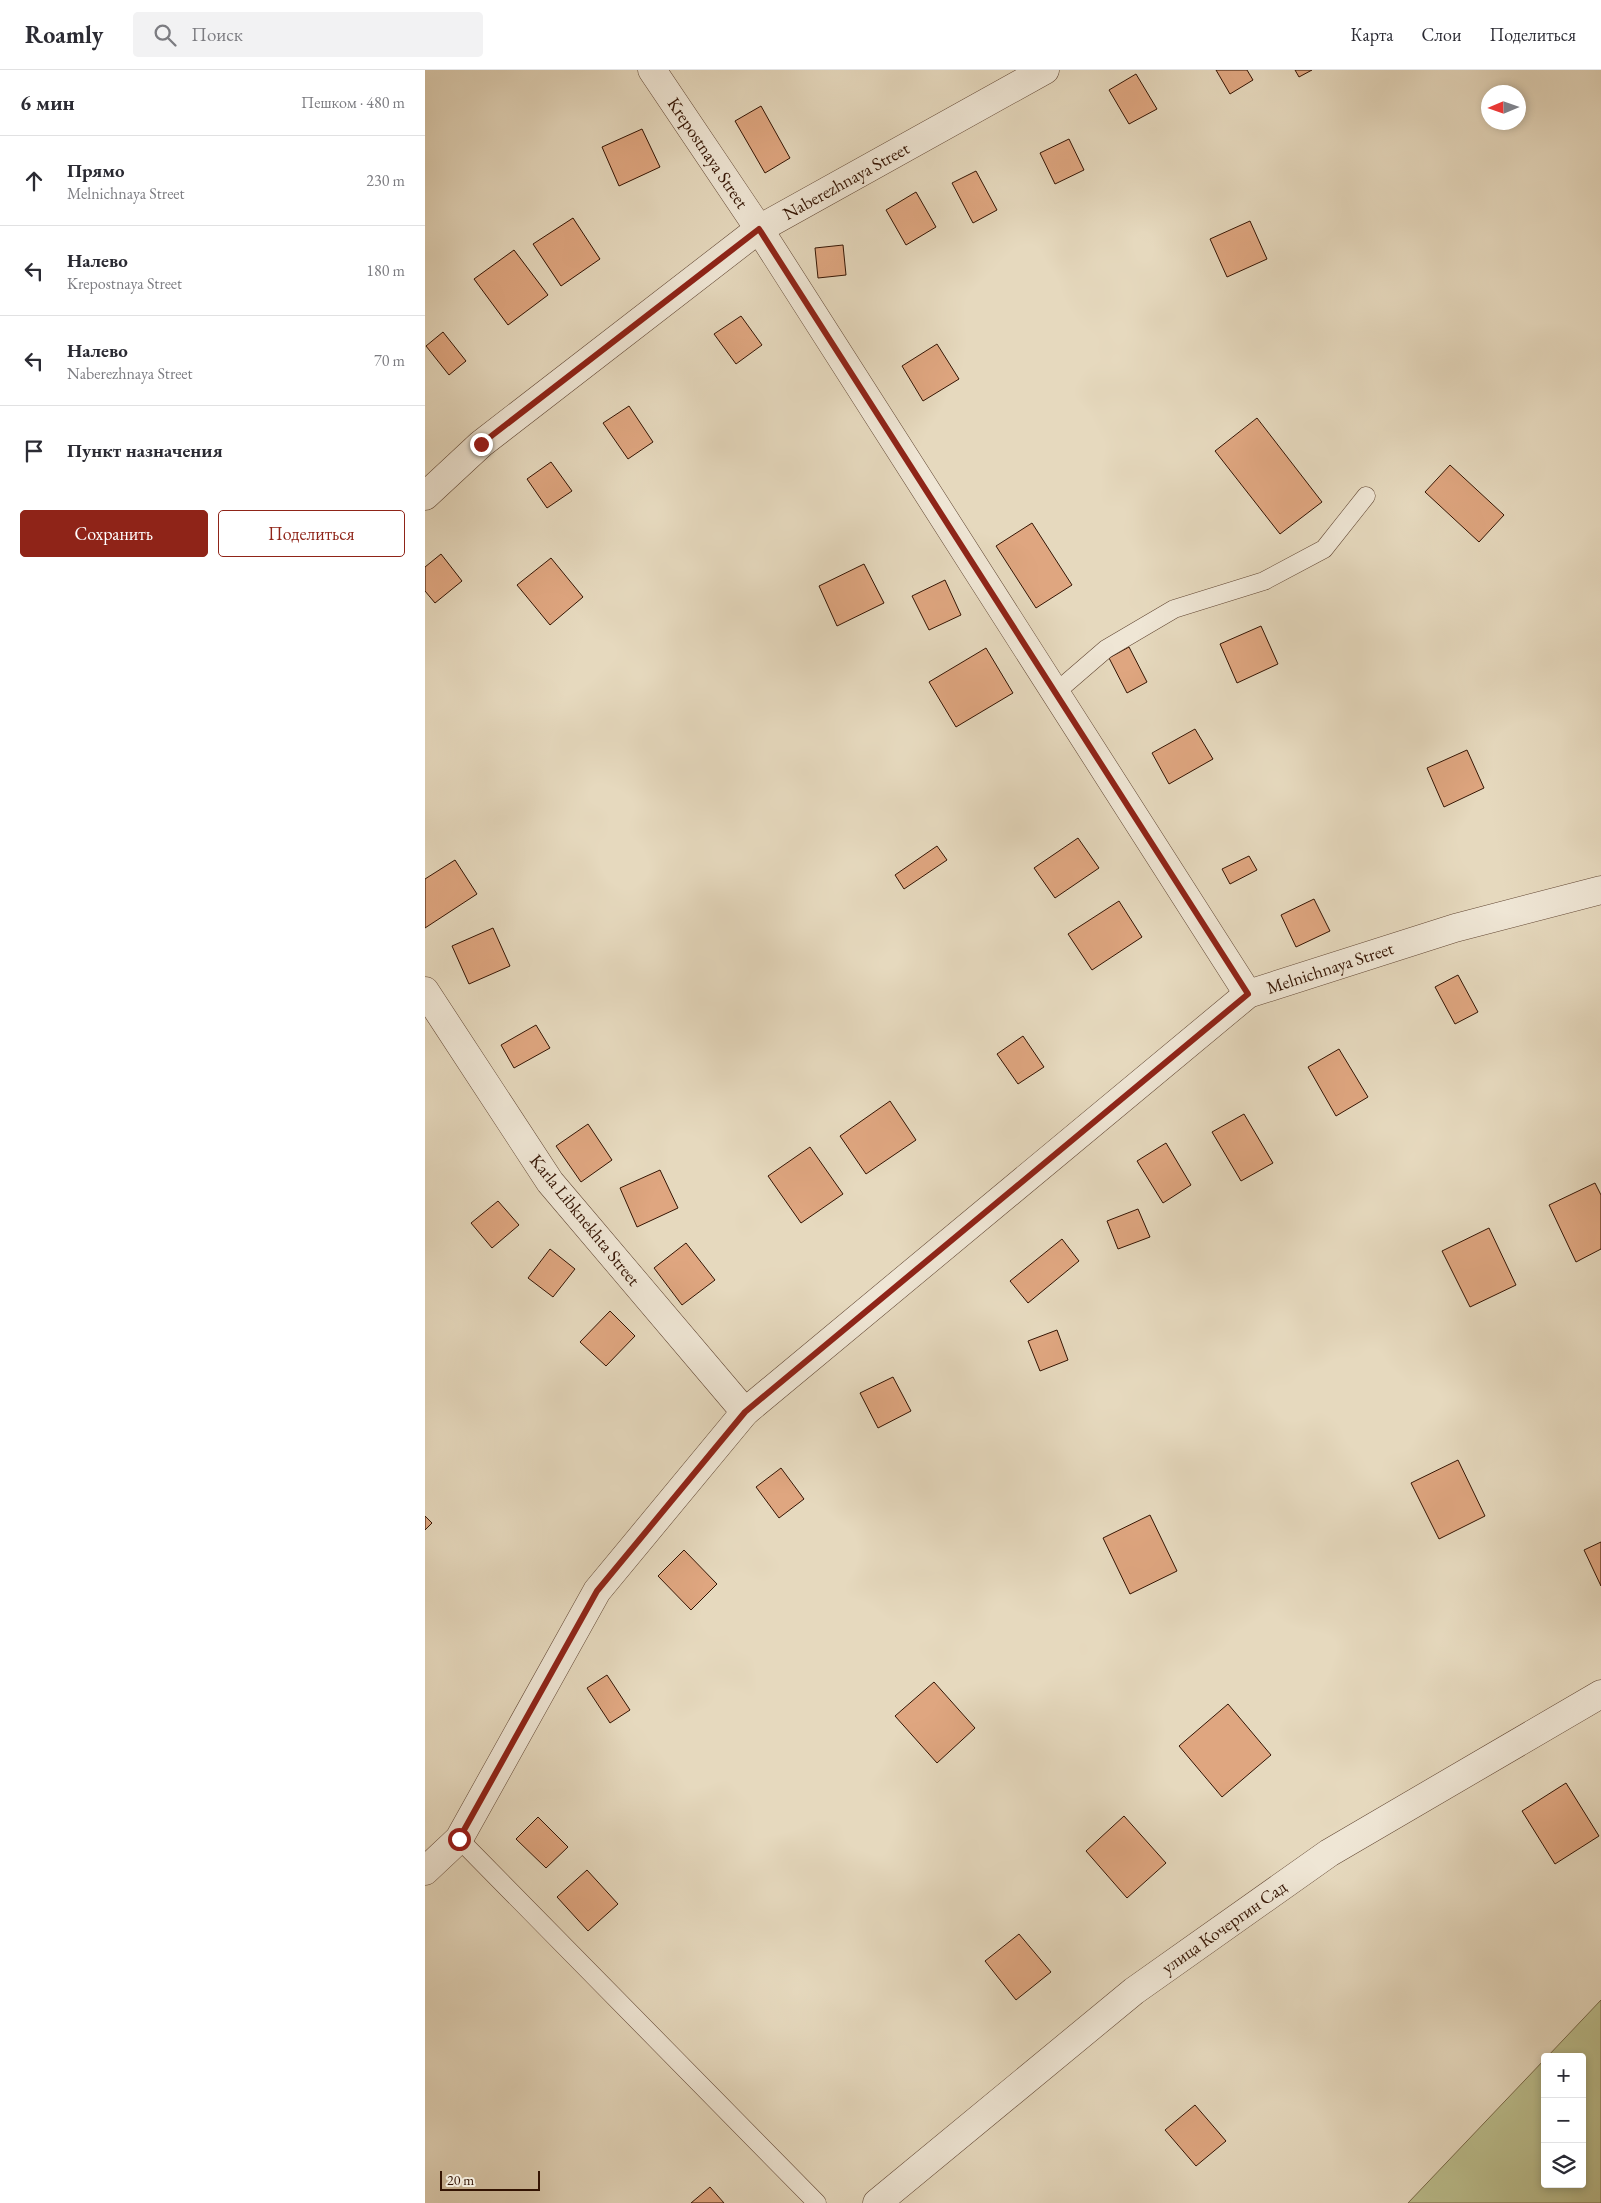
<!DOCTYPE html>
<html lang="ru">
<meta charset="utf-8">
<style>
body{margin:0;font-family:"EB Garamond",serif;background:#f2f2f3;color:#2b2b33}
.controls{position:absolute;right:15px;bottom:15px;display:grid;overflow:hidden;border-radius:5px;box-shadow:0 2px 8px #0003}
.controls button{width:45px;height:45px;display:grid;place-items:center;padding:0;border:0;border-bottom:1px solid #e1e1e2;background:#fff;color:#2b2b33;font:25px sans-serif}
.compass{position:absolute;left:1056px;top:15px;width:45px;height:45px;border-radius:50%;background:#fff;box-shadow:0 2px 8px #0003;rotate:268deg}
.scale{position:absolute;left:15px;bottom:12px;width:100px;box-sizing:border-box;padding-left:5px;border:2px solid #341403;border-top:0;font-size:14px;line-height:18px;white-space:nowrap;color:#341403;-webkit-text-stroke:4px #efe6d5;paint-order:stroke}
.stop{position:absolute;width:15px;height:15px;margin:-11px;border:4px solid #8f2418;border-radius:50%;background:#fff}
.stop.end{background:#8f2418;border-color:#fff;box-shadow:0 1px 5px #0008}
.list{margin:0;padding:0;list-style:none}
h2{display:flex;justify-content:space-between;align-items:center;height:65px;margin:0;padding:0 20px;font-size:21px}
h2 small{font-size:16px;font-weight:400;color:#7c7c81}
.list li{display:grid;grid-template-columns:32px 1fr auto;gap:15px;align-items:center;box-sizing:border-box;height:90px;padding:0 20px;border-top:1px solid #e1e1e2}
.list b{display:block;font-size:19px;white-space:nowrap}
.list p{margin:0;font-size:16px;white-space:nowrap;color:#7c7c81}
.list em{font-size:16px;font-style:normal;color:#7c7c81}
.actions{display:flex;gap:10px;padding:15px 20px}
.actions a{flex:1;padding:11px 0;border:1px solid #8f2418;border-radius:5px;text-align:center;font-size:18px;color:#8f2418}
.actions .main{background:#8f2418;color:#fff}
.icon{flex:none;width:28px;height:28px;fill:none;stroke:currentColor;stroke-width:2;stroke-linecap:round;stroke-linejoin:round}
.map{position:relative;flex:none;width:1176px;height:2133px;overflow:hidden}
header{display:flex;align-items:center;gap:30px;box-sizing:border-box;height:70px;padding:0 25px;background:#fff;border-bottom:1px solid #e1e1e2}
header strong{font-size:24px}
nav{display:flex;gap:28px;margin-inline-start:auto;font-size:18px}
.search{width:350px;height:45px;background:#f2f2f3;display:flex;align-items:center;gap:12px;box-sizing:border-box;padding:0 18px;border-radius:5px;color:#7c7c81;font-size:19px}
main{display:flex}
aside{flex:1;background:#fff}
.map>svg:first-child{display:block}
.green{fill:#bbbe8d;stroke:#786948}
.building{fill:#dfa680;stroke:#341403}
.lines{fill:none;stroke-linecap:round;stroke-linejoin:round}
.lane-casing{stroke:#604532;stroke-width:19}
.street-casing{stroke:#604532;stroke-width:29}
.lane{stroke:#efe6d5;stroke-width:18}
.street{stroke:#efe6d5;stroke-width:28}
.route{stroke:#8f2418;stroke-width:6}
.labels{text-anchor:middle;stroke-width:4;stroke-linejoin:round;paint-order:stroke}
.street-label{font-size:18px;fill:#341403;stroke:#efe6d5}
</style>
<header>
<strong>Roamly</strong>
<div class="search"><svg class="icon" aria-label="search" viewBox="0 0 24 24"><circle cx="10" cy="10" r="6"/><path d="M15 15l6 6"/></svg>Поиск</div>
<nav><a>Карта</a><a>Слои</a><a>Поделиться</a></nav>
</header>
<main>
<aside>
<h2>6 мин<small>Пешком · 480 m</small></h2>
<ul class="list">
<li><svg class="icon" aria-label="ahead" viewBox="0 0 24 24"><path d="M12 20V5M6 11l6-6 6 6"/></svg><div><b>Прямо</b><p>Melnichnaya Street</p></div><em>230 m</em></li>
<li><svg class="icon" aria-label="left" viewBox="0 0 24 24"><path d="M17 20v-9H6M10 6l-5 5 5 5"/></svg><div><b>Налево</b><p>Krepostnaya Street</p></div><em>180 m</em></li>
<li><svg class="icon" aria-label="left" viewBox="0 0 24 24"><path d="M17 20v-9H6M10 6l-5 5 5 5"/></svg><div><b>Налево</b><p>Naberezhnaya Street</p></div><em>70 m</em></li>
<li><svg class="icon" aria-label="arrive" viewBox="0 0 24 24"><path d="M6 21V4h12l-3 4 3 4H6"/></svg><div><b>Пункт назначения</b></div></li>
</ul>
<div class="actions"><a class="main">Сохранить</a><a>Поделиться</a></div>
</aside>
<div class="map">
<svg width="1176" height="2133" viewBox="0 0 1176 2133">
<rect width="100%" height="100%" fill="#e6d9be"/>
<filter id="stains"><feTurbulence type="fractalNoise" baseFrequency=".004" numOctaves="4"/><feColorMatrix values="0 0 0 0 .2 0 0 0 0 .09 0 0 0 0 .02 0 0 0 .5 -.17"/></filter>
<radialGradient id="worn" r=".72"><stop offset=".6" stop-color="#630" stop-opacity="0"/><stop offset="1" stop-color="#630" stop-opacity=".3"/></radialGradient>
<!-- green -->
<polygon class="green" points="1176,1930 1176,2133 983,2133 1120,1989 1120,2114 1157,2114 1157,1987 1122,1987"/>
<!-- building -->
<g class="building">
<polygon points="791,0 822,0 828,10 805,24"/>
<polygon points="870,0 887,0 874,7"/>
<polygon points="711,4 732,39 704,54 684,20"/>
<polygon points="336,36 365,88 340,103 310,51"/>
<polygon points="217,59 235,97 194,116 177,77"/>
<polygon points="644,69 659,100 630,114 615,83"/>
<polygon points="551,101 572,140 548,153 527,113"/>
<polygon points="491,122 511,157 481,175 461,140"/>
<polygon points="148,148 175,189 136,216 108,174"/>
<polygon points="825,151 842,189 802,207 785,169"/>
<polygon points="418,175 421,205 393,208 390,178"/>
<polygon points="89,180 123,225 83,255 49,209"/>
<polygon points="316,246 337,275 311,294 289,264"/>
<polygon points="18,262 41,291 24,305 1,276"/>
<polygon points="512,274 534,309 498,331 477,296"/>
<polygon points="204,336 228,372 203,389 178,353"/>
<polygon points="832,348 897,432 855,464 790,381"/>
<polygon points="126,392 147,421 122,438 102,409"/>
<polygon points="1025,395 1079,445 1054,472 1000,422"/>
<polygon points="607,453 647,515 611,538 571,476"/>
<polygon points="16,484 37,511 10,533 0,521 0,497"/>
<polygon points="126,488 158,527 125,555 92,515"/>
<polygon points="439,494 459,533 412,556 394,516"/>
<polygon points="520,510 536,545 504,560 487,526"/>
<polygon points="836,556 853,594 812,613 795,574"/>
<polygon points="704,577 722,612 702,623 684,588"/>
<polygon points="561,578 588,623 531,657 504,612"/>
<polygon points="770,659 788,689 744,714 727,683"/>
<polygon points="1042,680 1059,718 1019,737 1002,698"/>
<polygon points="653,768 674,798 630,828 609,798"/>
<polygon points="512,776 522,790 479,819 470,805"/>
<polygon points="824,786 832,800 805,814 797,799"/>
<polygon points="30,790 52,824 0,858 0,809"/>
<polygon points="889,829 905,861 871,877 856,845"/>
<polygon points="694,831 717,867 667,900 643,864"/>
<polygon points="68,858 85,896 44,914 27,876"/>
<polygon points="1033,905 1053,942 1030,954 1010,917"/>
<polygon points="111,955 125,978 89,998 76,975"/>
<polygon points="598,966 619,997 593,1014 572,984"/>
<polygon points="914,979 943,1027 911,1046 883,997"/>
<polygon points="465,1031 491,1070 441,1104 415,1066"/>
<polygon points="819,1044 848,1093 816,1111 787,1062"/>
<polygon points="163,1054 187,1090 156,1112 131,1076"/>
<polygon points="741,1073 766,1115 738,1133 712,1091"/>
<polygon points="385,1077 418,1124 376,1153 343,1106"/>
<polygon points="235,1100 253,1138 212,1157 195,1118"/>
<polygon points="1170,1113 1176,1125 1176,1179 1151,1192 1124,1135"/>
<polygon points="73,1131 94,1155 67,1178 46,1153"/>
<polygon points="713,1139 725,1167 693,1179 682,1151"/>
<polygon points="1064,1158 1091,1215 1045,1237 1017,1181"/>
<polygon points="637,1169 654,1191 603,1233 585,1211"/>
<polygon points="261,1173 290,1210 257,1235 229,1198"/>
<polygon points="125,1179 150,1199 128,1227 103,1208"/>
<polygon points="185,1241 210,1266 181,1296 155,1272"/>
<polygon points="632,1260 643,1290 615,1301 603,1271"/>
<polygon points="468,1307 486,1341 453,1358 435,1323"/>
<polygon points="1033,1390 1060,1446 1014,1469 986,1413"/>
<polygon points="356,1398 379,1429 354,1448 331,1417"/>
<polygon points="725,1445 752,1501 705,1524 678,1468"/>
<polygon points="0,1446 7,1453 0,1460"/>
<polygon points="1176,1472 1176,1516 1159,1480"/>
<polygon points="259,1480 292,1514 266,1540 233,1506"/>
<polygon points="182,1605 205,1640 185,1653 162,1618"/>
<polygon points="509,1612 550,1658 512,1693 470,1646"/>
<polygon points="803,1634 846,1685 797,1727 754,1676"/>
<polygon points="1141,1713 1174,1766 1130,1794 1097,1741"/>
<polygon points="699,1746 741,1793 702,1828 661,1781"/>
<polygon points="113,1747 143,1777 121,1798 91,1769"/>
<polygon points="162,1800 193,1834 163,1861 132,1827"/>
<polygon points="594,1864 626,1902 591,1930 560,1891"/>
<polygon points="770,2035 801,2071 771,2096 740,2060"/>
<polygon points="285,2117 299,2133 266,2133"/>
</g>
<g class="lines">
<defs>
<g id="lane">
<polyline points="630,623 681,579 749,539 839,511 899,479 941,426"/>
<polyline points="34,1769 392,2133"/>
</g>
<g id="street">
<polyline points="227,0 334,159 823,924"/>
<polyline points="0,426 56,374 334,159 620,0"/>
<polyline points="0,921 125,1112 320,1342"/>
<polyline points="0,1801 34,1769 172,1521 320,1342 823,924 1030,858 1176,820"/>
<polyline points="452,2133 709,1921 904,1783 1176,1624"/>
</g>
</defs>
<!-- lane casing -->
<use href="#lane" class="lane-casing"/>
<!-- street casing -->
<use href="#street" class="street-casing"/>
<!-- lane -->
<use href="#lane" class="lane"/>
<!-- street -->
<use href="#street" class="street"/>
</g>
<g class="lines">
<!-- route -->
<polyline class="route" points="34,1769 172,1521 320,1342 823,924 334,159 56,374"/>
</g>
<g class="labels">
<!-- street labels -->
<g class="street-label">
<text transform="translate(283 83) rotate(56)" y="6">Krepostnaya Street</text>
<text transform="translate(421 111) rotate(-29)" y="6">Naberezhnaya Street</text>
<text transform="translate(905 898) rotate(-18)" y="6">Melnichnaya Street</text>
<text transform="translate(160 1150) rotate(51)" y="6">Karla Libknekhta Street</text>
<text transform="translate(799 1857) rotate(-35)" y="6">улица Кочергин Сад</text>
</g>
</g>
<rect width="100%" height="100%" filter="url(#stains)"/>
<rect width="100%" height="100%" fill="url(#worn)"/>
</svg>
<div class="controls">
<button>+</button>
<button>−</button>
<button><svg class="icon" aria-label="layers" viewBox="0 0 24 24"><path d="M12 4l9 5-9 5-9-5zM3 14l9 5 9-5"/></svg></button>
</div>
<svg class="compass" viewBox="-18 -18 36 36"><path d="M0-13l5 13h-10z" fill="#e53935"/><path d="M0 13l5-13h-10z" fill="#7c7c81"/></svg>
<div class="scale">20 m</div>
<div class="stop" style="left:34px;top:1769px"></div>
<div class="stop end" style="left:56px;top:374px"></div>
</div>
</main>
